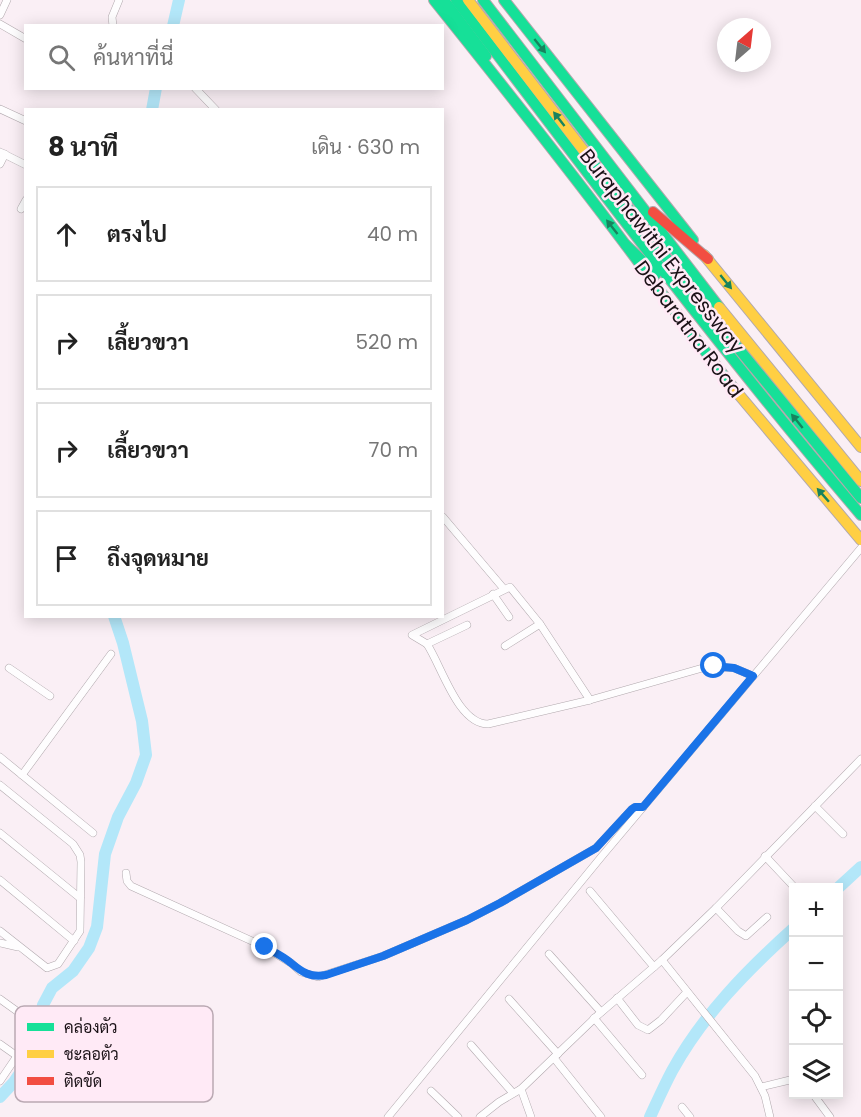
<!DOCTYPE html>
<html lang="th">
<meta charset="utf-8">
<style>
body{margin:0;font-family:Poppins,Sarabun,sans-serif;background:#f6f6f6;color:#222}
.controls{position:absolute;right:18px;bottom:18px;display:grid;overflow:hidden;border-radius:0px;box-shadow:0 3px 15px #0003}
.controls button{width:54px;height:54px;display:grid;place-items:center;padding:0;border:0;border-bottom:2px solid #e0e0e0;background:#fff;color:#222;font:30px sans-serif}
.compass{position:absolute;left:717px;top:18px;width:54px;height:54px;border-radius:50%;background:#fff;box-shadow:0 3px 15px #0003;rotate:28deg}
.stop{position:absolute;width:18px;height:18px;margin:-14px;border:4px solid #1a73e8;border-radius:50%;background:#fff}
.stop.end{background:#1a73e8;border-color:#fff;box-shadow:0 2px 6px #0008}
.list{margin:0;padding:0;list-style:none}
h2{display:flex;justify-content:space-between;align-items:center;height:78px;margin:0;padding:0 24px;font-size:26px}
h2 small{font-size:20px;font-weight:400;color:#767676}
.list li{display:grid;grid-template-columns:39px 1fr auto;gap:18px;align-items:center;box-sizing:border-box;height:96px;margin:0 12px 12px;padding:0 12px;border:2px solid #e0e0e0;border-radius:0px}
.list b{display:block;font-size:22px;white-space:nowrap}
.list em{font-size:20px;font-style:normal;color:#767676}
.icon{flex:none;width:33px;height:33px;fill:none;stroke:currentColor;stroke-width:2;stroke-linecap:round;stroke-linejoin:round}
.map{position:relative;flex:none;width:861px;height:1117px;overflow:hidden}
.search{position:absolute;background:#fff;box-shadow:0 3px 15px #0003;left:24px;top:24px;width:420px;height:66px;display:flex;align-items:center;gap:15px;box-sizing:border-box;padding:0 21px;border-radius:0px;color:#767676;font-size:22px}
.panel{position:absolute;background:#fff;box-shadow:0 3px 15px #0003;left:24px;top:108px;width:420px;height:510px;border-radius:0px}
.map>svg:first-child{display:block}
.lines{fill:none;stroke-linecap:round;stroke-linejoin:round}
.river{stroke:#b3e7f9;stroke-width:12}
.street-casing{stroke:#b1a8ad;stroke-width:8}
.fast-casing{stroke:#b1a8ad;stroke-width:12}
.slow-casing{stroke:#b1a8ad;stroke-width:12}
.jam-casing{stroke:#b1a8ad;stroke-width:12}
.street{stroke:#fefdfe;stroke-width:7}
.fast{stroke:#16e098;stroke-width:10}
.slow{stroke:#ffcf43;stroke-width:10}
.jam{stroke:#f24e42;stroke-width:10}
.oneway{fill:#18835e}
.route{stroke:#1a73e8;stroke-width:8}
.labels{text-anchor:middle;stroke-width:5;stroke-linejoin:round;paint-order:stroke}
.street-label{font-size:20px;fill:#1a1116;stroke:#ffeaf6}
.key{fill:#ffeaf6;stroke:#baa9b3;stroke-width:1.5}
.key-label{font-size:16px;fill:#1a1116}
</style>
<div class="map">
<svg width="861" height="1117" viewBox="0 0 861 1117">
<rect width="100%" height="100%" fill="#faeff5"/>
<g class="lines">
<!-- river -->
<g class="river">
<polyline points="173,26 179,0"/>
<polyline points="152,110 156,88"/>
<polyline points="838,888 861,867"/>
<polyline points="0,1097 14,1082 26,1064 37,1036 43,1005 52,988 73,971 89,948 97,927 105,854 118,817 136,783 146,755 142,721 123,643 114,616"/>
<path d="M650 1117C657 1102 664 1086 672 1071 702 1016 747 970 794 928"/>
</g>
<defs>
<g id="street">
<polyline points="0,15 7,0"/>
<polyline points="0,24 26,39"/>
<polyline points="113,26 112,17 119,0"/>
<polyline points="195,88 216,110"/>
<polyline points="0,109 26,121"/>
<polyline points="0,152 26,165"/>
<polyline points="0,164 5,154"/>
<polyline points="21,209 26,200"/>
<polyline points="443,517 504,589"/>
<polyline points="493,594 509,617"/>
<path d="M467 625 427 644C442 667 458 724 488 724L590 700 706 667 734 668 753 676"/>
<polyline points="427,644 412,635 510,587 540,624 590,700"/>
<polyline points="505,646 540,624"/>
<polyline points="9,668 50,696"/>
<polyline points="0,757 93,833"/>
<polyline points="22,775 111,654"/>
<polyline points="0,785 73,844 80,855 81,862 80,931 58,964 47,968 0,931"/>
<polyline points="815,806 843,834"/>
<polyline points="0,833 80,898"/>
<polyline points="765,856 795,888"/>
<polyline points="126,873 127,881 131,886 265,947 291,963 301,972 318,977 383,956 467,920 500,903 596,848 632,809 635,807 643,807"/>
<polyline points="0,880 74,941"/>
<polyline points="590,891 654,967"/>
<polyline points="716,908 738,931 746,936 767,917"/>
<polyline points="0,943 18,947"/>
<polyline points="549,954 601,1012"/>
<polyline points="662,960 755,1076 765,1096 770,1117"/>
<polyline points="617,998 638,1025 648,1030 661,1020 687,992"/>
<polyline points="0,999 28,1019 17,1056 0,1081"/>
<polyline points="509,999 558,1054"/>
<polyline points="594,1018 642,1075"/>
<polyline points="0,1044 17,1056"/>
<polyline points="471,1045 513,1093"/>
<polyline points="554,1058 601,1117"/>
<polyline points="761,1087 794,1079"/>
<polyline points="521,1089 531,1117"/>
<polyline points="431,1091 458,1117"/>
<polyline points="813,1094 830,1117"/>
<polyline points="682,1107 690,1117"/>
<polyline points="388,1117 602,856 861,548"/>
<polyline points="480,1117 499,1102 521,1089 598,1015 662,960 716,908 861,759"/>
</g>
<g id="fast">
<path d="M434 0C499 81 563 161 625 244 662 293 697 342 735 390"/>
<polyline points="444,0 486,56"/>
<path d="M456 0C588 174 719 348 861 515"/>
<polyline points="483,0 719,307"/>
<polyline points="504,0 693,240"/>
<polyline points="587,155 702,304 861,498"/>
<polyline points="626,245 656,274"/>
</g>
<g id="slow">
<polyline points="468,0 587,155"/>
<polyline points="704,255 861,447"/>
<polyline points="719,307 861,481"/>
<polyline points="735,390 861,540"/>
</g>
<polyline id="jam" points="653,212 708,259"/>
</defs>
<!-- street casing -->
<use href="#street" class="street-casing"/>
<!-- fast casing -->
<use href="#fast" class="fast-casing"/>
<!-- slow casing -->
<use href="#slow" class="slow-casing"/>
<!-- jam casing -->
<use href="#jam" class="jam-casing"/>
<!-- street -->
<use href="#street" class="street"/>
<!-- fast -->
<use href="#fast" class="fast"/>
<!-- slow -->
<use href="#slow" class="slow"/>
<!-- jam -->
<use href="#jam" class="jam"/>
</g>
<!-- one-way arrows -->
<defs><path id="oneway-solid" d="M-6-.8H1V-3.2L6.5 0L1 3.2V.8H-6Z" transform="scale(1.5)"/></defs>
<g class="oneway">
<use href="#oneway-solid" transform="translate(540 46) rotate(51)"/>
<use href="#oneway-solid" transform="translate(559 119) rotate(-128)"/>
<use href="#oneway-solid" transform="translate(612 227) rotate(-128)"/>
<use href="#oneway-solid" transform="translate(726 282) rotate(51)"/>
<use href="#oneway-solid" transform="translate(797 421) rotate(-129)"/>
<use href="#oneway-solid" transform="translate(823 495) rotate(-131)"/>
</g>
<g class="lines">
<!-- route -->
<path class="route" d="M265 947C274 952 283 956 291 963 302 972 310 978 326 975L383 956 467 920 500 903 596 848 632 809 635 807H643L753 676 734 668 714 666"/>
</g>
<g class="labels">
<!-- street labels -->
<g class="street-label">
<text transform="translate(662 251) rotate(52)" y="7">Buraphawithi Expressway</text>
<text transform="translate(689 329) rotate(53)" y="7">Debaratna Road</text>
</g>
</g>
<!-- legend -->
<rect x="15" y="1006" width="198" height="96" rx="9" class="key"/>
<rect x="27" y="1023" width="27" height="8" fill="#16e098"/>
<rect x="27" y="1050" width="27" height="8" fill="#ffcf43"/>
<rect x="27" y="1077" width="27" height="8" fill="#f24e42"/>
<g class="key-label">
<text x="64" y="1033">คล่องตัว</text>
<text x="64" y="1060">ชะลอตัว</text>
<text x="64" y="1087">ติดขัด</text>
</g>
</svg>
<div class="controls">
<button>+</button>
<button>−</button>
<button><svg class="icon" aria-label="locate" viewBox="0 0 24 24"><circle cx="12" cy="12" r="6"/><path d="M12 2v4M12 18v4M2 12h4M18 12h4"/></svg></button>
<button><svg class="icon" aria-label="layers" viewBox="0 0 24 24"><path d="M12 4l9 5-9 5-9-5zM3 14l9 5 9-5"/></svg></button>
</div>
<svg class="compass" viewBox="-18 -18 36 36"><path d="M0-13l5 13h-10z" fill="#e53935"/><path d="M0 13l5-13h-10z" fill="#767676"/></svg>
<div class="stop" style="left:714px;top:666px"></div>
<div class="stop end" style="left:265px;top:947px"></div>
<div class="search"><svg class="icon" aria-label="search" viewBox="0 0 24 24"><circle cx="10" cy="10" r="6"/><path d="M15 15l6 6"/></svg>ค้นหาที่นี่</div>
<section class="panel">
<h2>8 นาที<small>เดิน · 630 m</small></h2>
<ul class="list">
<li><svg class="icon" aria-label="ahead" viewBox="0 0 24 24"><path d="M12 20V5M6 11l6-6 6 6"/></svg><div><b>ตรงไป</b></div><em>40 m</em></li>
<li><svg class="icon" aria-label="right" viewBox="0 0 24 24"><path d="M7 20v-9h11M14 6l5 5-5 5"/></svg><div><b>เลี้ยวขวา</b></div><em>520 m</em></li>
<li><svg class="icon" aria-label="right" viewBox="0 0 24 24"><path d="M7 20v-9h11M14 6l5 5-5 5"/></svg><div><b>เลี้ยวขวา</b></div><em>70 m</em></li>
<li><svg class="icon" aria-label="arrive" viewBox="0 0 24 24"><path d="M6 21V4h12l-3 4 3 4H6"/></svg><div><b>ถึงจุดหมาย</b></div></li>
</ul>
</section>
</div>
